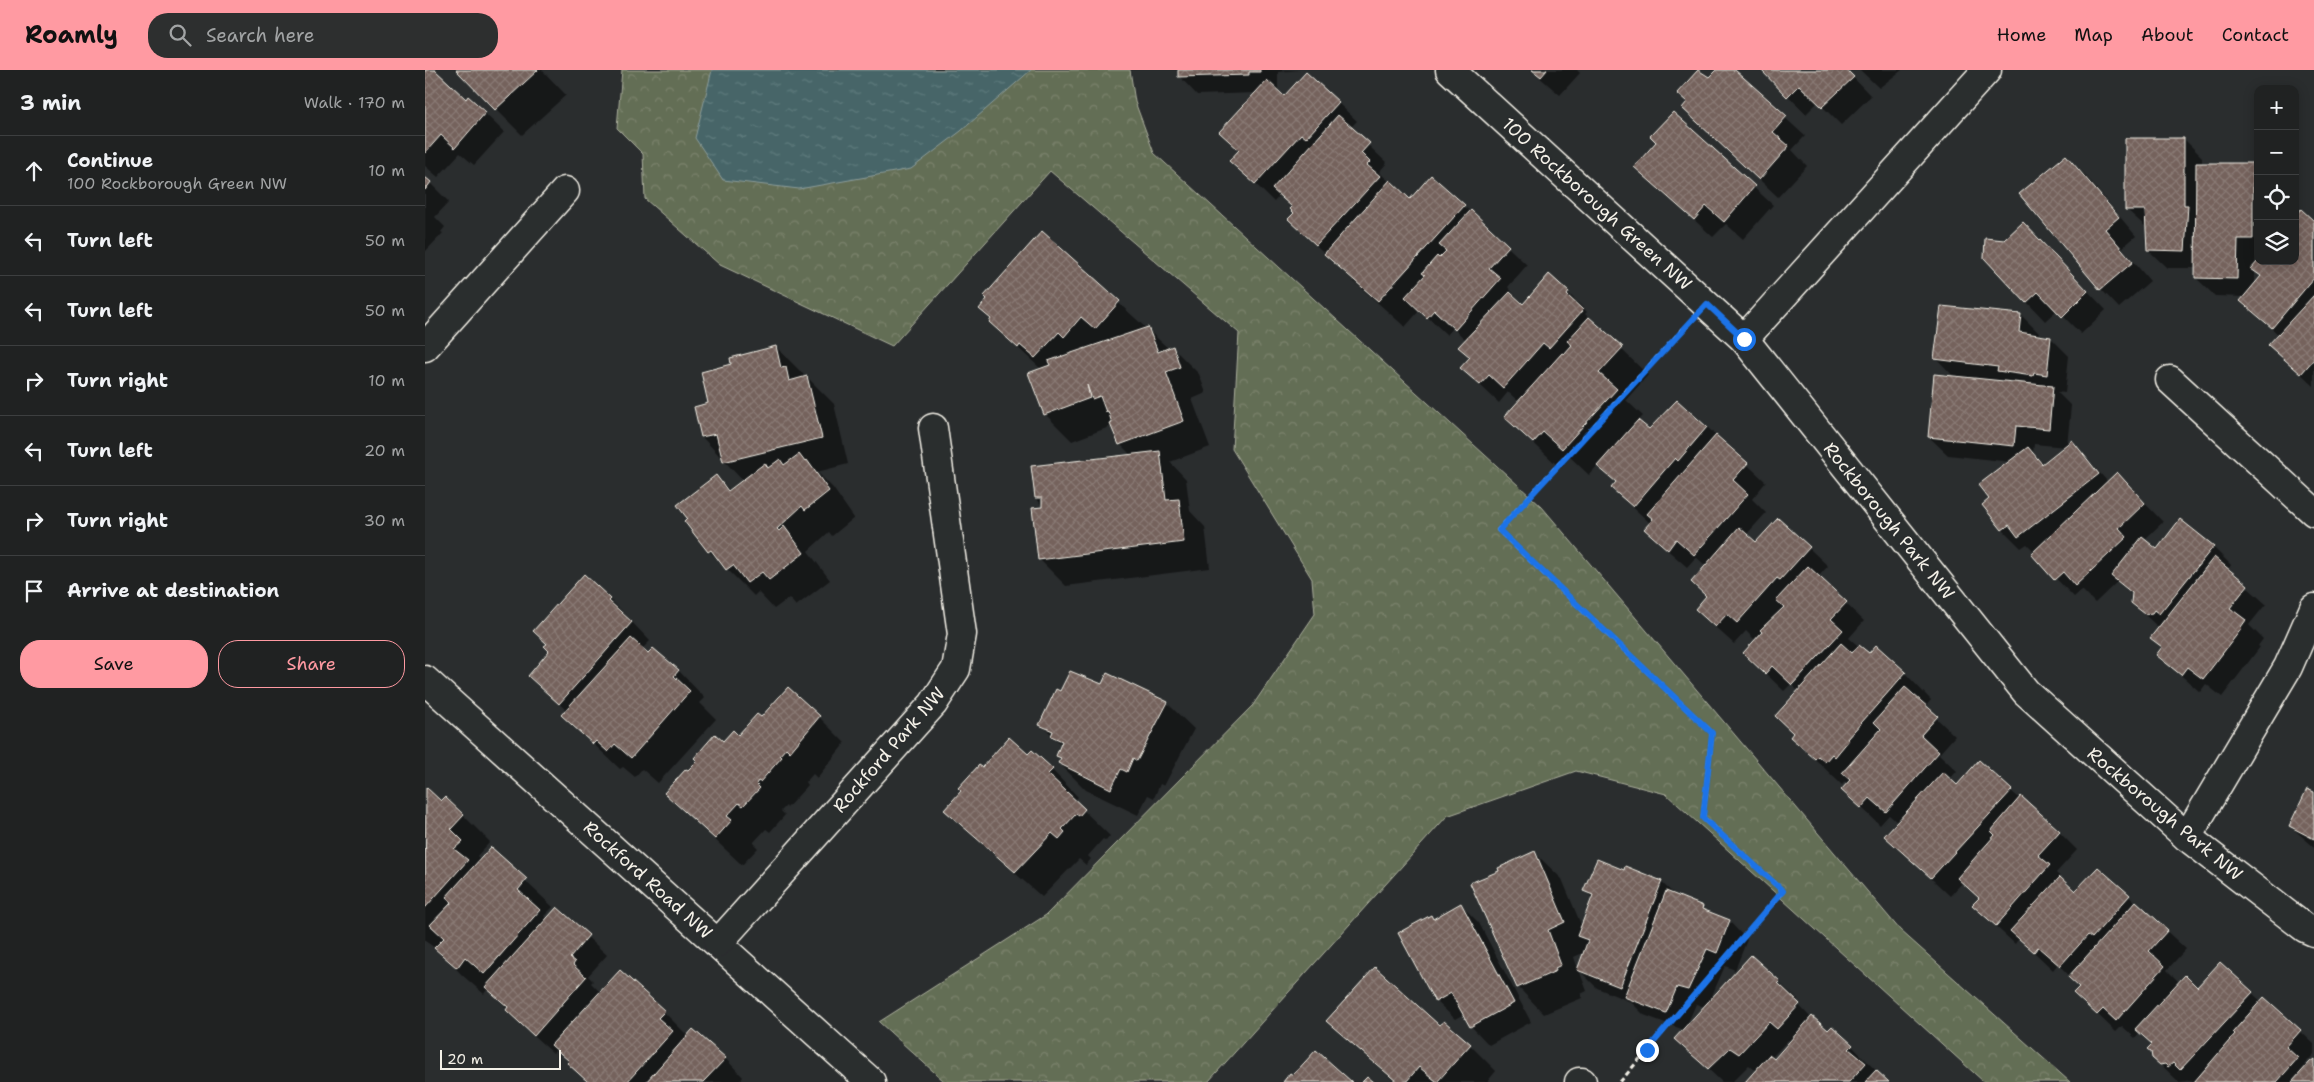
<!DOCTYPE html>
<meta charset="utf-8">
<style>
body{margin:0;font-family:"Shantell Sans",sans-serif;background:#2d2f2f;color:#f1f3f6}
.controls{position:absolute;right:15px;top:15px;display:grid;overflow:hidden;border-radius:10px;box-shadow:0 2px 12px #0003}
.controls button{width:45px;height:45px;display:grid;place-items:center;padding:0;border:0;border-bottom:1px solid #3d3f40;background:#202222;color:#f1f3f6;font:25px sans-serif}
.scale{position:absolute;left:15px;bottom:12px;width:121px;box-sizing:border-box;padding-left:5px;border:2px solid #f4f1e8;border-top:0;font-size:14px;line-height:18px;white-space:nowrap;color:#f4f1e8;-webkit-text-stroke:4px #2a2d2e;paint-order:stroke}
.stop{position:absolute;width:15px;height:15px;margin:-11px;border:4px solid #1a73e8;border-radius:50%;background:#fff}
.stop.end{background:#1a73e8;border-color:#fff;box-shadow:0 1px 5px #0008}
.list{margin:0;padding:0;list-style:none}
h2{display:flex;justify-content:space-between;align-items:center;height:65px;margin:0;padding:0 20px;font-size:21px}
h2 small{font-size:16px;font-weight:400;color:#a2a4a5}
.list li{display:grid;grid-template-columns:32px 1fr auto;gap:15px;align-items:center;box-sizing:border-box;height:70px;padding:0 20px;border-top:1px solid #3d3f40}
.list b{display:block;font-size:19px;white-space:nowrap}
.list p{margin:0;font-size:16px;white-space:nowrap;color:#a2a4a5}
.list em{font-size:16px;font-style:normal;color:#a2a4a5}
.actions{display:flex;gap:10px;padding:15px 20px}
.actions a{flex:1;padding:11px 0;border:1px solid #ff9aa2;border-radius:20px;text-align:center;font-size:18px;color:#ff9aa2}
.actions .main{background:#ff9aa2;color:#111}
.icon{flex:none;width:28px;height:28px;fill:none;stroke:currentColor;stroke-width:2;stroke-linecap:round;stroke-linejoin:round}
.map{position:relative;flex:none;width:1889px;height:1012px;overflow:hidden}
header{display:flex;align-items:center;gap:30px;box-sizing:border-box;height:70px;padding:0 25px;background:#ff9aa2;color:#111}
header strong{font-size:24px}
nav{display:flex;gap:28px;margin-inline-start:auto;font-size:18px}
.search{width:350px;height:45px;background:#2d2f2f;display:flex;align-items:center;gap:12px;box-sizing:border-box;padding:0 18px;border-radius:20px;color:#a2a4a5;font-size:19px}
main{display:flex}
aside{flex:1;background:#202222}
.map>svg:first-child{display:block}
.forest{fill:url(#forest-crowns);stroke:#acb09e}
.water{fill:url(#water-ripples);stroke:#8c9d9b}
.shadow{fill:#0007;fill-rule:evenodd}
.building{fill:url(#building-cross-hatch);stroke:#f4f1e8}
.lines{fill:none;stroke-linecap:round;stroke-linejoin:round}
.minor-casing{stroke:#f4f1e8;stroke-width:31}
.path{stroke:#f4f1e8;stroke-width:3;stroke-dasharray:5 4;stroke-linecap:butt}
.minor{stroke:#2a2d2e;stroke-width:28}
.route{stroke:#1a73e8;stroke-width:6}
.labels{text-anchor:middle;stroke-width:4;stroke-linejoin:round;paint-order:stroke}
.street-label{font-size:18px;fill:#f4f1e8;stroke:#2a2d2e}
</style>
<header>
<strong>Roamly</strong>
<div class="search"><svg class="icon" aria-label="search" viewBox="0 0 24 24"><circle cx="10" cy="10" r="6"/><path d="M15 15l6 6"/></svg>Search here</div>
<nav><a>Home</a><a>Map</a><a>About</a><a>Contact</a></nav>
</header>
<main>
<aside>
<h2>3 min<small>Walk · 170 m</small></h2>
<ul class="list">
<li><svg class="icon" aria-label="ahead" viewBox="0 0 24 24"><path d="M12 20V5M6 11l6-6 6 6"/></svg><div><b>Continue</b><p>100 Rockborough Green NW</p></div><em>10 m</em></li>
<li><svg class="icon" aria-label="left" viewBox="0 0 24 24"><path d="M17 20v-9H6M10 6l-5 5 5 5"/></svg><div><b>Turn left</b></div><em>50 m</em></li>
<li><svg class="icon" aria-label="left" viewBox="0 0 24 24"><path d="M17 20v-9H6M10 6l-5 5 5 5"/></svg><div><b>Turn left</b></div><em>50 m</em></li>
<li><svg class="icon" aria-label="right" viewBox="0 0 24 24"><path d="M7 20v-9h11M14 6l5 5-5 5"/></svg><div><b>Turn right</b></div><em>10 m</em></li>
<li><svg class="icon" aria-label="left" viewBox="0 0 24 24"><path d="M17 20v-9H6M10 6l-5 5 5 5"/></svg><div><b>Turn left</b></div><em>20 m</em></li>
<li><svg class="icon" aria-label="right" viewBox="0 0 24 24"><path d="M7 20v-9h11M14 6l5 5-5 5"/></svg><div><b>Turn right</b></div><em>30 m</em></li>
<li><svg class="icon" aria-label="arrive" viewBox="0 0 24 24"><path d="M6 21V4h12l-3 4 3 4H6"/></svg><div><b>Arrive at destination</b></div></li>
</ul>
<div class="actions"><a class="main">Save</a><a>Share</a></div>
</aside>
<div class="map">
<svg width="1889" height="1012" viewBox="0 0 1889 1012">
<defs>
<pattern id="forest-crowns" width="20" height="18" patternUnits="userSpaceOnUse" patternTransform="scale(1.25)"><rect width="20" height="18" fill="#646e55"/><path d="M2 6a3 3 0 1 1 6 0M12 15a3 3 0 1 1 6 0" fill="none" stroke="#7b836d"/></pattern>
<pattern id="water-ripples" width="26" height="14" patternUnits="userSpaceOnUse" patternTransform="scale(1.25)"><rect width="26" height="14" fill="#466568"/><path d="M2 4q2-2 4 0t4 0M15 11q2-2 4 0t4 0" fill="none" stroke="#617c7e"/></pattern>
<pattern id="building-cross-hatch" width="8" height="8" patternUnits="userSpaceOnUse" patternTransform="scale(1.25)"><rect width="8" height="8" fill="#74625c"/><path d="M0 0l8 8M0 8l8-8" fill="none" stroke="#887973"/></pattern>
</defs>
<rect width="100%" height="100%" fill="#2a2d2e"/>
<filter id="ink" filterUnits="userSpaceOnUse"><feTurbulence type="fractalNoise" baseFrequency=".02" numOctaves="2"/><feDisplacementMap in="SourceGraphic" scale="10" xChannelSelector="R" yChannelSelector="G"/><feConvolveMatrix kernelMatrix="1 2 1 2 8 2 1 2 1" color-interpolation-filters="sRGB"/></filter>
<g filter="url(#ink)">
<!-- forest -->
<polygon class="forest" points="197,0 705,0 710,32 729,83 1117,437 1475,860 1645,1012 1559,1012 1241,724 1151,701 1022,746 783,1012 520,1012 454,952 621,845 828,635 890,544 887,509 807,379 814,263 625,101 467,276 295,195 220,129 218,84 192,58"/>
<!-- water -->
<polygon class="water" points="287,0 606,0 536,61 486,99 374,119 298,110 270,68"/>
<!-- shadow -->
<g class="shadow">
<polygon points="0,0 8,0 41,30 44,28 79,62 49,95 35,83 13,107 0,96"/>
<polygon points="32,0 117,0 141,25 97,65"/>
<polygon points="754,0 875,0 853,2 853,20 850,20 859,28 913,33 932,51 925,58 962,93 954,102 985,131 1039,136 1102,195 1083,217 1098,235 1143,223 1162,242 1160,244 1223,305 1201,330 1218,346 1213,351 1224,361 1282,357 1341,412 1327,429 1341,443 1321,465 1331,474 1353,449 1403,496 1393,507 1439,551 1424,568 1444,585 1451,577 1480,603 1506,630 1500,637 1530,666 1514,684 1532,701 1524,710 1532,717 1586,721 1634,762 1652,780 1631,803 1651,822 1673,798 1761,879 1742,900 1754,912 1772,919 1827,923 1837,932 1875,961 1889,974 1889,984 1879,995 1882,998 1889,990 1889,1012 1769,1012 1767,1010 1754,1012 1728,987 1728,975 1715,962 1710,968 1697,956 1691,962 1650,923 1655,917 1633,894 1628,900 1594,868 1590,874 1567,853 1549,835 1554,829 1538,812 1525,826 1461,766 1473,753 1464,745 1455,755 1418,720 1423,714 1420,711 1417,715 1367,667 1369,664 1374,622 1366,614 1359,621 1338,601 1331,571 1321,561 1309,574 1290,557 1282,527 1281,496 1271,487 1262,497 1239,477 1221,459 1226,454 1187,418 1191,413 1173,395 1164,405 1145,387 1135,398 1081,347 1094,332 1083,322 1074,333 1037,298 1046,288 1041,270 1028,258 1022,265 995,240 980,257 927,210 864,149 870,143 855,125 849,132 806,90 814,81 796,62 831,23 772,25 754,6"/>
<polygon points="1106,0 1152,0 1155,3 1135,25"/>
<polygon points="1292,0 1308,0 1380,66 1367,80 1382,96 1353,127 1277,56 1263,32 1254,23 1275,1 1284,9"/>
<polygon points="1338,0 1421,0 1446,26 1416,55 1393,32 1381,44"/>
<polygon points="1435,0 1477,0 1454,18"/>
<polygon points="1248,44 1348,135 1318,169 1301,154 1288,167 1211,97 1233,72"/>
<path d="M1759 69 1777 87V94H1828L1833 99V187L1831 186 1830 195 1870 191 1889 152V316L1845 275 1854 265 1816 231 1820 227 1790 226 1771 208 1772 198H1742L1723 180 1722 158 1701 139ZM1830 201 1837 207 1830 214Z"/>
<polygon points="1641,87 1660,105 1711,166 1697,178 1725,211 1694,238 1676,219"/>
<polygon points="0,108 24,132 10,147 20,157 16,162 18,163 0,182"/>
<polygon points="617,163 744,279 747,277 774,304 781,323 767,329 785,377 745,392 761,409 765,441 780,457 785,498 641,516 614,489 619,438 611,428 706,385 695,374 687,356 647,371 620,344 616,299 565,252 567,250 555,239"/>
<polygon points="1616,172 1681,240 1656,264 1632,240 1620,251 1560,188"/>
<path d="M1596 245 1614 263V266L1626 268 1644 286 1640 323 1632 322 1646 336 1642 376 1647 372 1683 412 1692 404 1738 452 1719 470 1732 481 1788 477 1806 495 1803 500 1841 534 1824 555 1838 569 1833 576 1835 577 1797 627 1781 614 1775 622 1733 585 1738 579 1727 568 1734 558 1707 533 1708 526 1693 511 1670 533 1657 520 1649 527 1607 484 1610 482 1602 474 1596 478 1578 460 1559 435 1566 430 1586 392 1523 385 1504 367 1529 307 1511 288ZM1609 374 1641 377 1619 394 1608 383Z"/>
<polygon points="351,277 378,304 379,308 382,307 409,334 423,394 392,402 408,418 429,448 407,466 404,462 383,481 405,510 371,536 364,528 349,539 333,522 329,526 284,481 291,407 306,421 318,411 277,367 271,338 285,334 308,295"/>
<polygon points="159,506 186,530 225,571 217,579 224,585 228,580 254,601 280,628 275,633 291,649 233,713 217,699 210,707 198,697 195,699 138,645 142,641 104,606 125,581"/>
<polygon points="677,616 742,633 769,659 739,716 735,714 729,728 723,725 713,745 661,720 634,693 636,690 632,686 637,675 616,654 636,623"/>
<polygon points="394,647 420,673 392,708 388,704 381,712 383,715 362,738 361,736 356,741 360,745 345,762 341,759 328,773 333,778 317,795 240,723 298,673 313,666 336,649"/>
<polygon points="603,686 627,700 653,727 649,731 685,766 681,771 678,769 663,786 666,789 661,795 654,789 617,827 548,766 521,740 557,699"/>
<polygon points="0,719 16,733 38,745 65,772 52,786 56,790 66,779 128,837 119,846 122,849 132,839 182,885 163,906 168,911 166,913 176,923 239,942 263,966 300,988 318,1007 314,1012 162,1012 132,979 128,983 101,959 63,918 59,924 37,905 13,880 0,871"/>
<polygon points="1889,723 1889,777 1865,756"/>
<path d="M1110 783 1137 809 1157 857 1168 829 1160 820 1200 801 1236 812 1250 825 1277 837 1285 844 1304 851 1322 870 1310 900 1300 896 1285 930 1326 886 1373 930 1371 932 1386 948 1403 962 1427 976 1462 1012H1321L1331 1001 1324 995 1307 1012H1297L1251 969 1259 960 1219 945 1206 932 1172 918 1154 900 1162 921 1156 924 1157 928 1119 944 1093 917 1076 801ZM1160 882 1153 899 1149 887ZM1271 934 1280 937 1261 957ZM1363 970 1365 972 1349 990 1346 988Z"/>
<polygon points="1036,835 1054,853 1106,952 1064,975 1046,956 1039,944 1030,949 1011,931 1006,846 1009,850"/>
<polygon points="903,951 1014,957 1045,975 1071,1001 1062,1012 970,1012"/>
</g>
<!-- building -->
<g class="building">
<polygon points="0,0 10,0 41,29 43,26 61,42 30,78 16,65 0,83"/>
<polygon points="31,0 113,0 70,40"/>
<polygon points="753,0 835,0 835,2 824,2 824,5 753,7"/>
<polygon points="1107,0 1122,0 1116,7"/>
<polygon points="1273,0 1284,7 1291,0 1310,0 1362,46 1348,62 1364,76 1334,110 1257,38 1262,32 1252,23"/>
<polygon points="1336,0 1422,0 1429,7 1397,37 1374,15 1362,27"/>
<polygon points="881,2 914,32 881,68 876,64 830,114 804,91 814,80 794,62 842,10 859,26"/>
<polygon points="1248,42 1330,116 1299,152 1281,136 1269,150 1209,97 1231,72 1225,66"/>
<polygon points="913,45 945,73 936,83 945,92 942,95 955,106 891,175 863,149 869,143 865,139 867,137 847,119"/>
<polygon points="1700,68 1759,68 1759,135 1763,135 1760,181 1722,180 1720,140 1700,140"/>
<polygon points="1641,85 1694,147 1680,159 1708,192 1675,220 1594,124"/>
<polygon points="1771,93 1828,93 1828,169 1813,169 1812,209 1770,208"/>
<polygon points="1006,105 1040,135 953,231 899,184 965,110 985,129"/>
<polygon points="0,107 6,112 0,120"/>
<polygon points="1876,139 1889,151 1889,208 1847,258 1815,231 1836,206 1826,199 1833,191 1870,191 1870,146"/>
<polygon points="1046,140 1084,176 1064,198 1076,208 1030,260 1009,240 1002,248 980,227 1000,205 997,203 1012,186 1014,188 1021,181 1014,175"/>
<polygon points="1598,152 1663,221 1637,247 1613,222 1601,233 1559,188 1560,168 1579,170"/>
<polygon points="617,161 695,231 670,259 656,247 639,267 634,262 610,288 595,275 593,278 564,252 566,249 554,239 562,229 559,226"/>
<polygon points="1124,204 1144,222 1142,225 1158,240 1124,278 1118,273 1078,318 1064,305 1055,315 1035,298 1045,287 1033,277 1085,222 1098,234"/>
<polygon points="1889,225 1889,289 1876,304 1843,275"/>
<polygon points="1516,236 1596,244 1594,262 1626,267 1622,305 1609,303 1608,306 1572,301 1573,297 1509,289"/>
<polygon points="1164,247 1198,277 1174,303 1192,319 1137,379 1118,362 1108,373 1079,347 1137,283 1139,284 1147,275 1142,271"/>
<polygon points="723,257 733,282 748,276 755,297 741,302 759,351 694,375 685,354 687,353 683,341 681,342 675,326 667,329 662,315 665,328 619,345 603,303 625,295 623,291"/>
<polygon points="351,276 356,298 361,297 364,311 382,306 397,368 298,392 291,364 276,367 269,337 283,333 276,302 306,294 305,288"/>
<polygon points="1509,304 1628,316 1624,359 1591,356 1589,376 1503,367"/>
<polygon points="1252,330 1282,357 1253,391 1250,388 1208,437 1186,418 1191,412 1172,396 1213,350 1224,359"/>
<polygon points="1291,365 1323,393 1308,410 1323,424 1269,485 1251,469 1243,480 1219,459 1228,449 1222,444"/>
<polygon points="1647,370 1674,404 1593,467 1584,455 1577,460 1557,435 1564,429 1553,415 1603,377 1617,394"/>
<polygon points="735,381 741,430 754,429 759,472 613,490 607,438 617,437 617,428 610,428 606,396"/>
<polygon points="374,384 380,392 382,390 404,421 380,440 377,436 352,459 354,461 359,456 379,483 344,510 337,502 322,513 308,495 301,500 286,480 283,482 259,451 262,448 252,435 291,405 303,421 340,393 343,398 355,389 359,395"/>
<polygon points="1692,402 1720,433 1694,458 1702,467 1650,516 1638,502 1629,510 1606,484"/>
<polygon points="1353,448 1385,477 1355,510 1352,508 1312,553 1302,544 1290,557 1270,539 1281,526 1266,512 1314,457 1331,472"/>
<polygon points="1755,449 1789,476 1734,544 1729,540 1727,543 1720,544 1706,533 1707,523 1686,506 1717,467 1732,479"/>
<polygon points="1789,487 1823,515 1805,538 1821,550 1816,557 1817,558 1778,609 1762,597 1756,605 1731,585 1737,577 1725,568"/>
<polygon points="1383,496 1422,532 1406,549 1418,560 1367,615 1347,596 1340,604 1318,583 1337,562 1335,560 1359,537 1351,530"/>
<polygon points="159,504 186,529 184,531 207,552 134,634 103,606 124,581 119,576 122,574 108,561"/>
<polygon points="206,568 223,583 228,578 254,600 249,606 265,621 206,688 190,674 183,682 171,671 168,674 136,645"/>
<polygon points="1416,573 1427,583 1434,575 1444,583 1451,575 1481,602 1422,669 1424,670 1410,687 1407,684 1400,692 1393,686 1390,689 1365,667 1368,663 1350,646"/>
<polygon points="645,601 677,614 682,603 743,632 712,691 708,688 702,702 696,699 686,719 633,693 636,688 631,686 637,671 626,666 628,661 614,655 631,619 635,621"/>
<polygon points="363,617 395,646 365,682 361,678 355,685 357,687 335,712 333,711 331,714 335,718 318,736 314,733 302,746 307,750 290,769 239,723 261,699 263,700 272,691 269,688 290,664 298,671 308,660 313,665 332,644 336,647"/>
<polygon points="1480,617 1513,646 1496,665 1514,682 1461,742 1445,728 1436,738 1416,720 1425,710 1417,703 1456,659 1449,652"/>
<polygon points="584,667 603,684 607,680 628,699 623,704 660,739 654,746 651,744 637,759 640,762 634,769 627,763 590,802 519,740 536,721 533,718 554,695 557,697"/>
<polygon points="1554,690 1587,720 1506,808 1459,766 1518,702 1532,715"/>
<polygon points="1,717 16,731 20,727 39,745 26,759 38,771 29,779 43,790 0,838"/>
<polygon points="1882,719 1889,722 1889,769 1864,756"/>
<polygon points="1596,726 1635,761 1613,785 1625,795 1571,856 1547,835 1554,828 1532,808 1570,765 1566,761"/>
<polygon points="66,777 102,809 93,820 115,840 59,904 40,887 32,898 9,878 19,868 5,855 27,832 21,827"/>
<polygon points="1110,781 1140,852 1123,860 1136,895 1130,898 1131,901 1092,918 1045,813 1074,801 1073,798"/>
<polygon points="1172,789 1199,800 1200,796 1237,811 1195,917 1152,900 1163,870 1152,866 1168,825 1158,821"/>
<polygon points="1673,797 1705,825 1667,868 1663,865 1635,896 1613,877 1609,882 1585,861 1635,807 1650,821"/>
<polygon points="1241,821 1278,836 1277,839 1305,850 1292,883 1282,879 1263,920 1252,917 1241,943 1199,927"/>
<polygon points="1711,831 1743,860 1724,881 1740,896 1691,951 1678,939 1672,945 1648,923 1654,917 1643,907"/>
<polygon points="1036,833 1089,933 1045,957 1026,923 1010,932 973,863 1006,845 1008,849"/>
<polygon points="132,837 164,865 145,888 150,892 148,895 161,907 109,966 81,940 83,937 60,917"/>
<polygon points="1326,885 1355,911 1353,913 1375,934 1352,959 1344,952 1314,984 1305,978 1283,999 1249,969"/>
<polygon points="1795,892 1828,922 1755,1000 1748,993 1743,997 1740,994 1735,995 1727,988 1726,982 1722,979 1727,974 1710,959 1760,905 1772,917"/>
<polygon points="950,897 1014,955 1019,951 1046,974 1012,1012 994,997 981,1012 972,1012 901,951"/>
<polygon points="195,900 240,941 233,948 248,961 202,1012 163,1012 142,993 144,991 126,975"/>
<polygon points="1839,927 1876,960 1861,977 1873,988 1852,1012 1769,1012 1810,964 1808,962"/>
<polygon points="1387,946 1403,960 1407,956 1428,975 1424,979 1441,993 1424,1012 1320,1012 1344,985 1349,989"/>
<polygon points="268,959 301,988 278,1012 221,1012"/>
<polygon points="891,980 927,1012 858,1012 865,1003 868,1005"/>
<polygon points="1889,989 1889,1012 1867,1012 1885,992"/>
<polygon points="1451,1000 1464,1012 1440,1012"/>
<polygon points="942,1007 948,1012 937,1012"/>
</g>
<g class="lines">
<defs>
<g id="minor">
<polyline points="1025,0 1319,269 1601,622 1762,767 1880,858 1889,862"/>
<polyline points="1319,269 1562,0"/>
<polyline points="0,277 140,121"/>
<polyline points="1745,310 1889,442"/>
<polyline points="0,610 446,1012"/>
<polyline points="1762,767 1863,597 1889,538"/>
<polyline points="293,873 508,634 531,599 537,564 508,358"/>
<polyline points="1154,1012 1157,1012"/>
</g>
</defs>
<!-- minor casing -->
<use href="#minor" class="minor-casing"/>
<!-- path -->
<polyline class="path" points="1195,1012 1358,821 1278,748 1287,663 1073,460 1258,259"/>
<!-- minor -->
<use href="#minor" class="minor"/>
</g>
</g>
<g class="lines" filter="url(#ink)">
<!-- route -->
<polyline class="route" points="1222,980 1358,821 1278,748 1287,663 1074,460 1282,234 1319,269"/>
</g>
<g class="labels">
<!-- street labels -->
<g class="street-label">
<text transform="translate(1172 134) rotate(42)" y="6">100 Rockborough Green NW</text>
<text transform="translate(1464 451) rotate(51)" y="6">Rockborough Park NW</text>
<text transform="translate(464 680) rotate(-49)" y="6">Rockford Park NW</text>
<text transform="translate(1740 744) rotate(40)" y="6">Rockborough Park NW</text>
<text transform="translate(223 810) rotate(42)" y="6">Rockford Road NW</text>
</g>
</g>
</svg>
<div class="controls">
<button>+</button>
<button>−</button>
<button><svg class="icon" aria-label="locate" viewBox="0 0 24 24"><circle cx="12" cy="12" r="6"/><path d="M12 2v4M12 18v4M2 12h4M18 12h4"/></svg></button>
<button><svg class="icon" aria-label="layers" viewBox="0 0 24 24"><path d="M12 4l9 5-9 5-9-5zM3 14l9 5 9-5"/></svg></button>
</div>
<div class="scale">20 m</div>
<div class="stop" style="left:1319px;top:269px"></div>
<div class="stop end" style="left:1222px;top:980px"></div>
</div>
</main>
